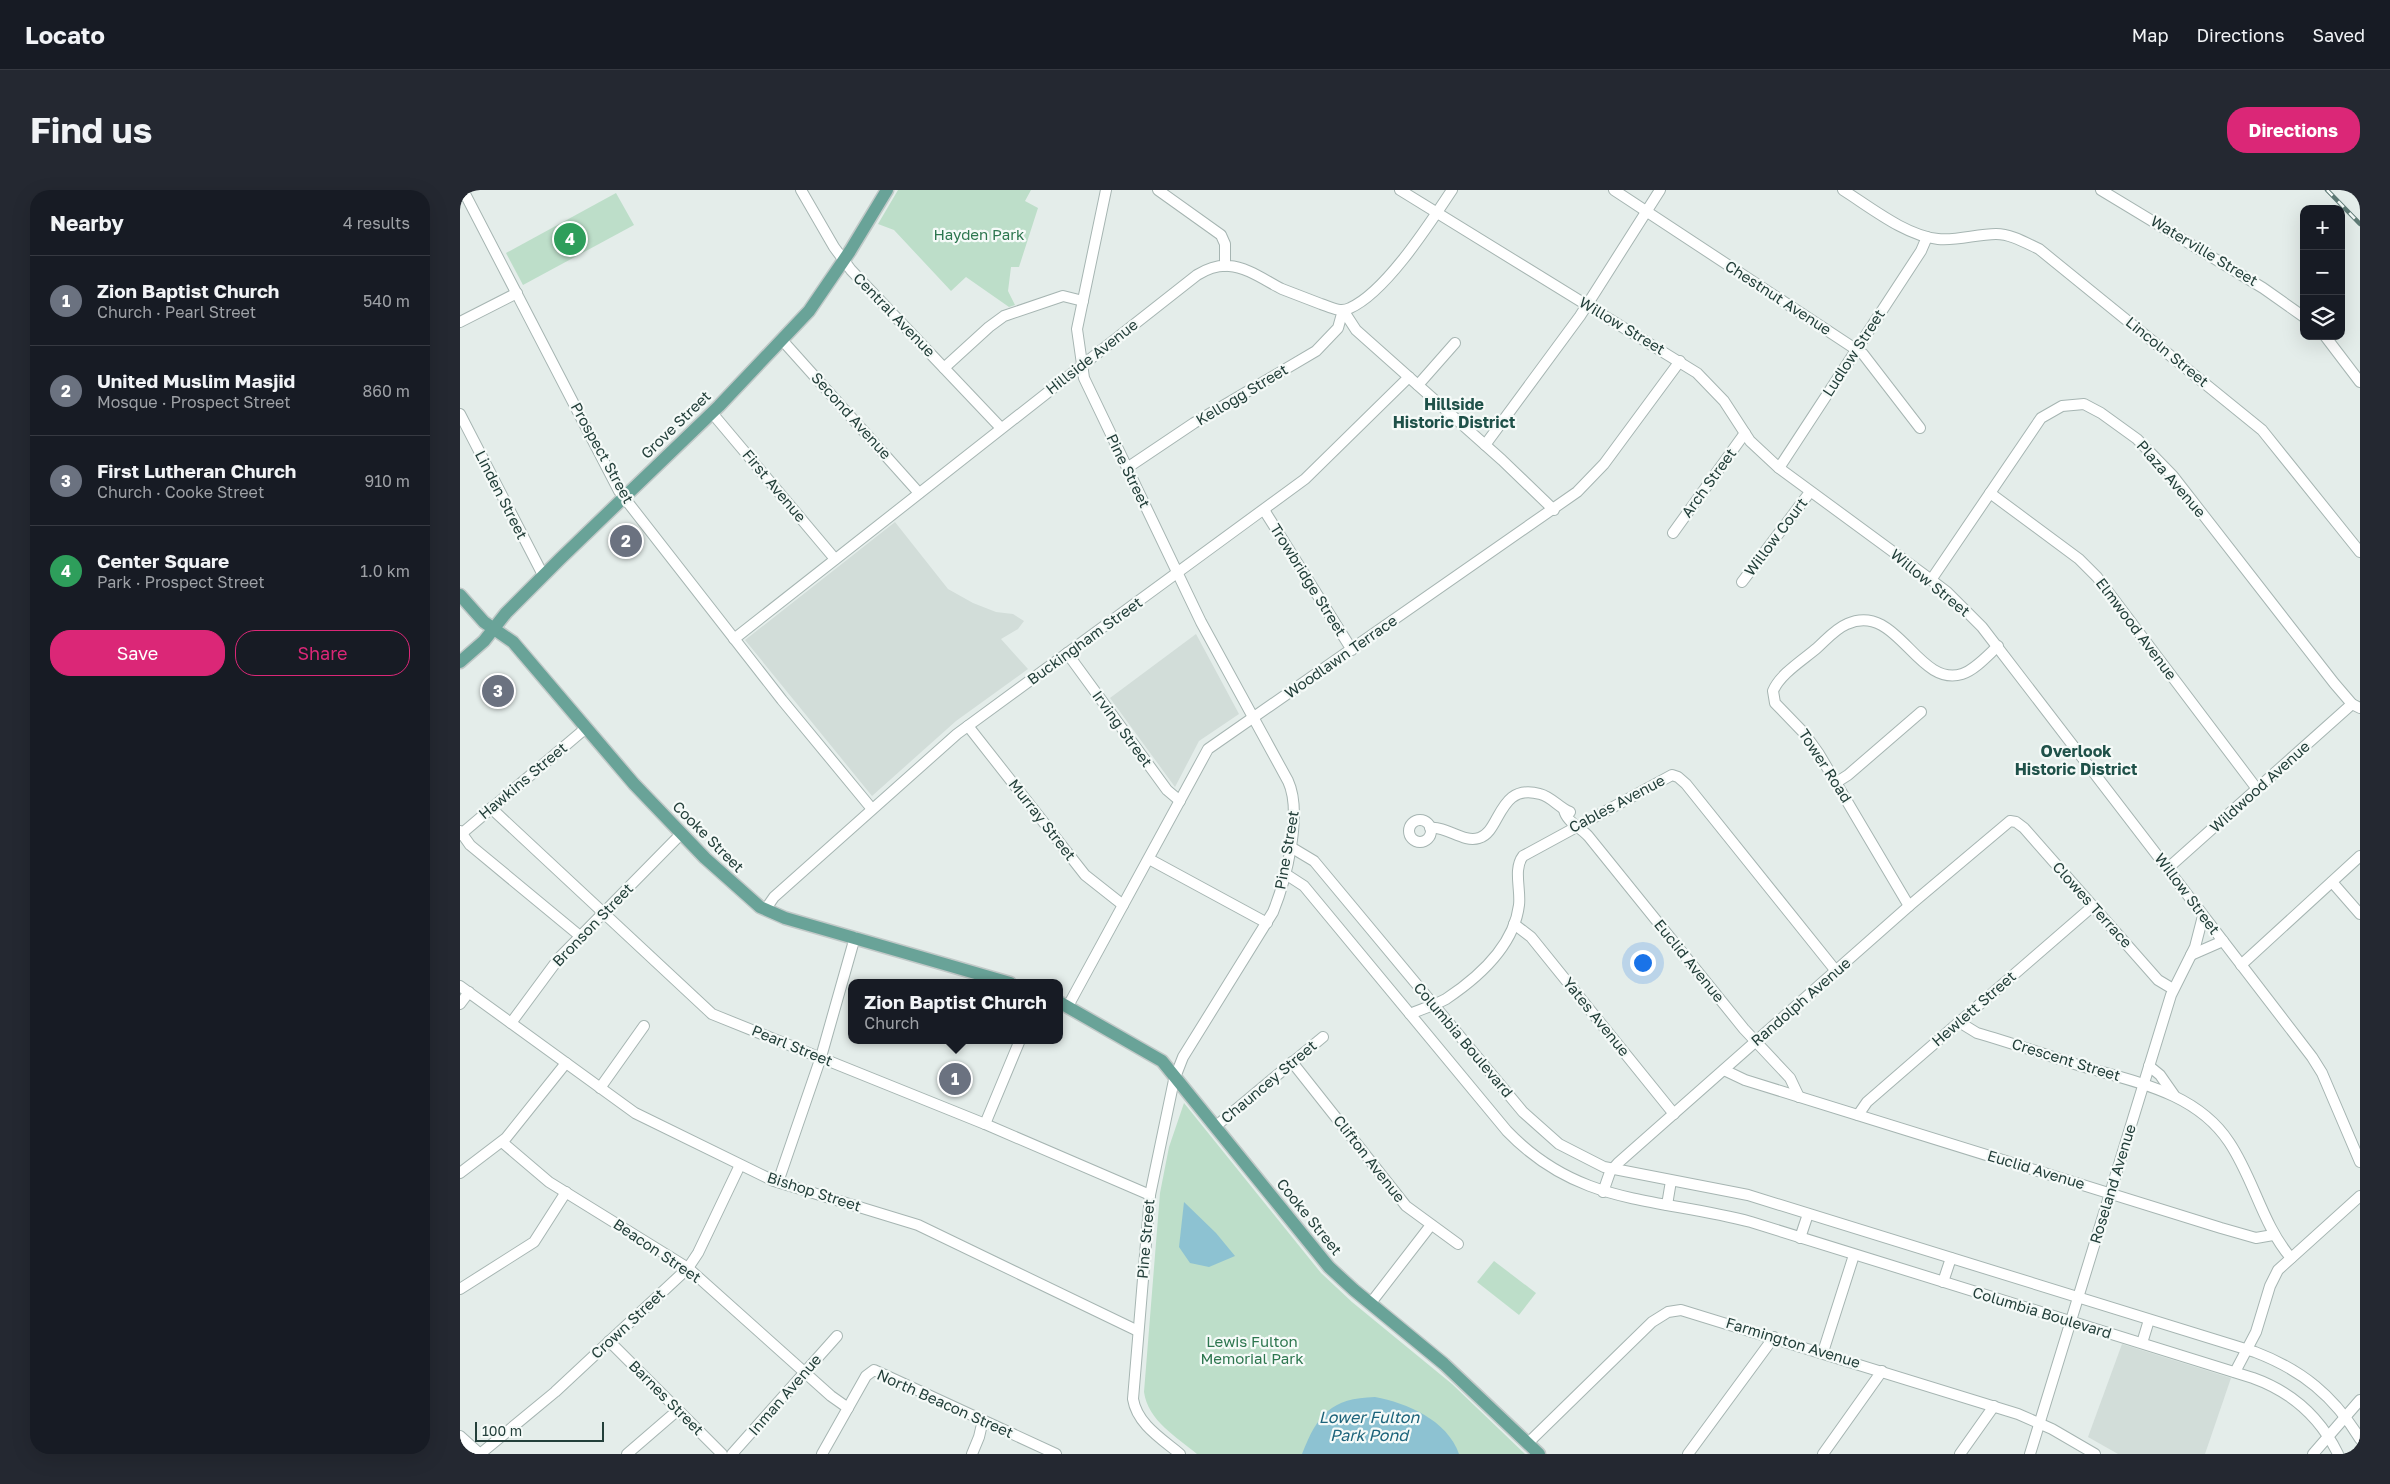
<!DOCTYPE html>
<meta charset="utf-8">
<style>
body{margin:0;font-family:"Golos Text",sans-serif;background:#242831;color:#f1f3f6}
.controls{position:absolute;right:15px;top:15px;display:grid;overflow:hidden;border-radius:10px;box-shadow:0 5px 20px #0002}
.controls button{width:45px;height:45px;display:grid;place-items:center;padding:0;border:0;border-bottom:1px solid #363941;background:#171b24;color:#f1f3f6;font:25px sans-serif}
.scale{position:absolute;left:15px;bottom:12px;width:129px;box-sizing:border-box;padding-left:5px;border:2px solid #233f3a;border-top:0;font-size:14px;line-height:18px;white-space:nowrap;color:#233f3a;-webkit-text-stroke:4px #f5faf8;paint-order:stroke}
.you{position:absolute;left:1182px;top:772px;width:18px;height:18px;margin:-12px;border:4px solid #fff;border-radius:50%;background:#1a73e8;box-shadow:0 0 0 8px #1a73e833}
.badge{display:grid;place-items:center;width:32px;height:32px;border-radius:50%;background:#db2777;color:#fff;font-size:16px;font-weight:700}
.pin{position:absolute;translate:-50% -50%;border:2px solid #fff;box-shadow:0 1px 5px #0006}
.popup{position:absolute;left:388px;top:789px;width:215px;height:65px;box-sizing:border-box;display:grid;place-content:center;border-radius:10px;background:#171b24;filter:drop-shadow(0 1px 4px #0005);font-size:16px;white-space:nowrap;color:#9ea1a6}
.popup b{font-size:19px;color:#f1f3f6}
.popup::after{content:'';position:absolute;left:50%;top:100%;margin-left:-10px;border:10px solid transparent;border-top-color:#171b24}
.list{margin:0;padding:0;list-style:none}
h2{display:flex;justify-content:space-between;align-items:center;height:65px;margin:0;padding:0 20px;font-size:21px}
h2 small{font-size:16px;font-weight:400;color:#9ea1a6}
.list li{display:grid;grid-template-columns:32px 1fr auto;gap:15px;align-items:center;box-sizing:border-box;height:90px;padding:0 20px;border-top:1px solid #363941}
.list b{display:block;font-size:19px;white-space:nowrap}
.list p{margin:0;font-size:16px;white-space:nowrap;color:#9ea1a6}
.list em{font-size:16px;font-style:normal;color:#9ea1a6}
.actions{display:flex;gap:10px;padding:15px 20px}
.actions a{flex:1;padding:11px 0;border:1px solid #db2777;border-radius:20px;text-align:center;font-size:18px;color:#db2777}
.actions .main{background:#db2777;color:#fff}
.icon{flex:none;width:28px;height:28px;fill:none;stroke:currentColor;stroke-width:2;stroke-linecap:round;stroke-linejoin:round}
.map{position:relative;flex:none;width:1900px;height:1264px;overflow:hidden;border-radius:20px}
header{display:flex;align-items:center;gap:30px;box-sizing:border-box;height:70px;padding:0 25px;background:#171b24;border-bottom:1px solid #363941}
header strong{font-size:24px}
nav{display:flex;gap:28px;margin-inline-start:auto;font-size:18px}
.intro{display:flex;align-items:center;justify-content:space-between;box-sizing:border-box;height:120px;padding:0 30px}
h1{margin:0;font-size:35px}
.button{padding:12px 22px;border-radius:20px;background:#db2777;color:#fff;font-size:18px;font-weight:700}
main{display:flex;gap:30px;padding:0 30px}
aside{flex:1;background:#171b24;border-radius:20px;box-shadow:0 5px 20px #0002}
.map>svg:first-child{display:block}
.built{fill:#d2ddd9}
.green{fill:#bddec9}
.water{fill:#8dc2d2}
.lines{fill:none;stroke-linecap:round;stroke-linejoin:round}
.minor-casing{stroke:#a6b5b2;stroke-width:12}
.major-casing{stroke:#c1c9c8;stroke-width:15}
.minor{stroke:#fff;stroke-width:10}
.major{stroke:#69a398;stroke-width:12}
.rail-casing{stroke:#5e7a75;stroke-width:4.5}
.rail{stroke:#f5faf8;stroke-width:2.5;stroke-dasharray:8;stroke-linecap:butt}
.labels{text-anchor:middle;stroke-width:4.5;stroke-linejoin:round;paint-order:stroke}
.park-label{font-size:15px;fill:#2d764f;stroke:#f5faf8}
.street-label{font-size:15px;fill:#233f3a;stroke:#f5faf8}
.neighbourhood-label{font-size:16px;font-weight:bold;fill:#1f5149;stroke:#f5faf8}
.water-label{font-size:16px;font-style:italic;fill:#1d647b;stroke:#f5faf8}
</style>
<header>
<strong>Locato</strong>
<nav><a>Map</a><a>Directions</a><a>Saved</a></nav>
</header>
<div class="intro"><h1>Find us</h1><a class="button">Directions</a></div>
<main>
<aside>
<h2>Nearby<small>4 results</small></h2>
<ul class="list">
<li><span class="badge" style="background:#6b7280">1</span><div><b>Zion Baptist Church</b><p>Church · Pearl Street</p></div><em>540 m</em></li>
<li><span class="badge" style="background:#6b7280">2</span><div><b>United Muslim Masjid</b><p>Mosque · Prospect Street</p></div><em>860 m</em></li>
<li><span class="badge" style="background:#6b7280">3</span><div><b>First Lutheran Church</b><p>Church · Cooke Street</p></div><em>910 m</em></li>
<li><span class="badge" style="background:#2e9e5b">4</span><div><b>Center Square</b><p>Park · Prospect Street</p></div><em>1.0 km</em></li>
</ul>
<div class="actions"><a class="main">Save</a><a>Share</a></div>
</aside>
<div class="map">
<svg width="1900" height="1264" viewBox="0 0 1900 1264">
<rect width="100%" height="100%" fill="#e4edea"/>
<!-- built -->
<g class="built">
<polygon points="435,332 488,399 513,413 536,422 553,424 564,431 558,439 541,449 568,479 496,531 412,606 285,450"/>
<polygon points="736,444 779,524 739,551 715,597 650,508"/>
<polygon points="1662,1154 1771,1188 1745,1264 1658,1264 1628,1247"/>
</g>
<!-- green -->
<g class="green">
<polygon points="438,0 571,0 565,11 578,18 559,77 551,77 548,101 555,115 549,117 506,87 491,101 434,40 418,34"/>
<polygon points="156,3 174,35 63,95 46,63"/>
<path d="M724 913 861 1083 892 1112 992 1194 1065 1264H737C717 1247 688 1231 684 1202L700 1003 709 957Z"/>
<polygon points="1034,1071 1076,1103 1059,1125 1017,1092"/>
</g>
<!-- water -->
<g class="water">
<polygon points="724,1012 756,1043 775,1066 749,1077 730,1073 719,1057"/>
<path d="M915 1207C947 1213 987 1230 999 1264H842C857 1225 871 1208 915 1207Z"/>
</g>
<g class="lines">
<defs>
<g id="minor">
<polyline points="3,0 159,301 322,510 412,619"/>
<polyline points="341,0 374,57 391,80 541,238"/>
<path d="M646 0 617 139 624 188 741 432 828 591C843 623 826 690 813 722L723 867 714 890 690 1005 673 1209C677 1234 702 1249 720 1264"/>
<polyline points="698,0 761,45 765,54 765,76"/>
<polyline points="940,0 1237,183 1264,211 1290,251 1319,278 1466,386 1487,402 1522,437 1852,867 1862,883 1900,972"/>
<polyline points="1154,0 1403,164 1460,238"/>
<path d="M1383 0C1410 17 1446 46 1478 49 1497 51 1517 44 1536 44 1551 44 1566 53 1579 59L1802 240 1900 362"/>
<polyline points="1641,0 1803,98 1844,127"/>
<polyline points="883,120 896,140 1042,270 1094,320"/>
<polyline points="0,132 57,103"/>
<polyline points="1865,146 1900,192"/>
<polyline points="322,150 459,303"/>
<polyline points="484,178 529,137 544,126 603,106 623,111"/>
<polyline points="958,195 995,153"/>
<polyline points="252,223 375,369"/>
<polyline points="0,224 83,385"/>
<polyline points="1025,255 1120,126 1200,0"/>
<polyline points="667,278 734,233 856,161 878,138 883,120"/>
<polyline points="1319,278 1461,61 1467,47"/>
<polyline points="1530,303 1619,369 1637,387 1797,599"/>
<polyline points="804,320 892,460"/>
<polyline points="1213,343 1285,243"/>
<polyline points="1471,390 1581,228 1602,216 1624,214 1641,223 1677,249 1713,286 1874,493 1892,514 1900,518"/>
<polyline points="1282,392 1350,302"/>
<path d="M274 449 737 85C747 79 757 75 769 76 787 77 806 91 822 99 835 104 848 109 861 114 870 117 880 123 890 118 926 102 970 33 992 0"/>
<polyline points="607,463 707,600 720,611"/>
<polyline points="508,536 625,685 663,715"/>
<polyline points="1377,592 1388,585 1461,522"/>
<polyline points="31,618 252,824 525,934 690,1005"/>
<path d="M1104 620C1107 633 1121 637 1129 647L1284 839 1330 888 1339 907"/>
<circle cx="960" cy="641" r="11"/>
<path d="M970 638C987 636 1003 653 1019 648 1041 642 1038 592 1080 604 1092 607 1099 618 1110 622"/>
<polyline points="0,641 10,655 120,746"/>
<polyline points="0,645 126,538"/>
<path d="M829 656 854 671 1063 922 1099 954 1144 977 1288 1005 1795 1162C1842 1180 1874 1206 1900 1249"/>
<polyline points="689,669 807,733"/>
<polyline points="1707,679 1892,514"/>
<path d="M824 683 844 696 1047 941C1120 1017 1197 1007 1291 1032L1793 1188C1832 1202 1860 1227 1878 1264"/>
<polyline points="1872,692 1900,724"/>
<path d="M1449 716 1359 564 1344 543 1315 513 1313 501C1320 484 1343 470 1357 458 1366 450 1375 439 1387 434 1437 411 1457 498 1502 484 1515 480 1528 465 1538 456"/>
<polyline points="305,720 314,707 497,544 845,289 949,187"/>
<polyline points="1054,734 1071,747 1214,924"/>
<polyline points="1731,765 1763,751"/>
<polyline points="1781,775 1900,666"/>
<polyline points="0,796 175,923 314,991 458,1035 678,1141"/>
<polyline points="0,814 9,802"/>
<polyline points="608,816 748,559 1117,302 1144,274 1220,171"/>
<path d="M950 824C962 819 975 815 986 809 1019 787 1054 756 1059 715 1061 700 1053 679 1063 666L1212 585 1218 587 1226 594 1376 781"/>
<path d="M1499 832 1517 843C1552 853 1586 865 1621 876 1675 892 1736 902 1769 952 1794 989 1802 1034 1831 1068"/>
<polyline points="51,833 99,768 221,644"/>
<polyline points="832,872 946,1016 998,1054"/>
<polyline points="1689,876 1700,885 1714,905"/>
<polyline points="1264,880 1285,890 1761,1038 1796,1048 1813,1045"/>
<polyline points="140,898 184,836"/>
<polyline points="1398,925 1407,912 1633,716"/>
<polyline points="525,934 560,850"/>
<polyline points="756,936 863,847"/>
<polyline points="42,952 89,992 228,1078 371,1206 388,1218"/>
<polyline points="0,983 46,948 106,873"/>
<polyline points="318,992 361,867 395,747"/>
<polyline points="1143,1002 1150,982 1158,973 1449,716 1550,631 1556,632 1564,638 1698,790 1713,799"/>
<polyline points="1207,1015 1211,991"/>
<polyline points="1340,1048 1348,1024"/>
<polyline points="1483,1092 1491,1068"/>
<polyline points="0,1099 74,1052 106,1002"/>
<polyline points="910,1114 971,1035"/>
<polyline points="149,1151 262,1264"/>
<polyline points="1682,1153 1689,1130"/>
<polyline points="1363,1162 1394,1065"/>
<polyline points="1775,1182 1796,1142 1810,1096 1818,1080 1900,1006"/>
<polyline points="0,1246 20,1264"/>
<polyline points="1068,1253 1192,1132 1208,1122 1221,1120 1558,1224 1592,1239 1635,1264"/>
<polyline points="20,1264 95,1202 228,1078 238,1063 280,975"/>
<polyline points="167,1264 218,1220"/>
<polyline points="272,1264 377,1146"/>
<polyline points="362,1264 406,1186 414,1180 596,1264"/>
<polyline points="512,1264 519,1247 523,1230"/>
<polyline points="1228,1264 1314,1147"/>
<polyline points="1363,1264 1422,1181"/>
<polyline points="1500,1264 1534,1216"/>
<polyline points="1570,1264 1711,805 1735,757 1743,726"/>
<polyline points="1853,1264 1900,1210"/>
</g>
<g id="major">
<polyline points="0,405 24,432 53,452 174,594 245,668 300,717 325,728 550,793"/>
<polyline points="0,472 24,451 46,423 100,369 259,216 349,121 390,61 427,0"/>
<polyline points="599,812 702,871 869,1077 894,1100 984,1174 1079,1264"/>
</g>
</defs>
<!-- minor casing -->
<use href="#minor" class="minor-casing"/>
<!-- major casing -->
<use href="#major" class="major-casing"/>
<!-- minor -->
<use href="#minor" class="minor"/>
<!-- major -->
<use href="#major" class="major"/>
<defs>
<polyline id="rail" points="1867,0 1900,34"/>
</defs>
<!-- rail casing -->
<use href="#rail" class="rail-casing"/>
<!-- rail -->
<use href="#rail" class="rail"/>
</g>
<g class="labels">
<!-- park labels -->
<g class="park-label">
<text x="519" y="50">Hayden Park</text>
<text x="792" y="1157">Lewis Fulton<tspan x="792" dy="17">Memorial Park</tspan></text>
</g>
<!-- street labels -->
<g class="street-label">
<text transform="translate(1744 61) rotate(31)" y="5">Waterville Street</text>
<text transform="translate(1318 108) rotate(33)" y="5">Chestnut Avenue</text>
<text transform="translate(434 125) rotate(46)" y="5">Central Avenue</text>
<text transform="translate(1162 136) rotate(31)" y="5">Willow Street</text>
<text transform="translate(1707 162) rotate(39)" y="5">Lincoln Street</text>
<text transform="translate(1394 163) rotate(-57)" y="5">Ludlow Street</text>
<text transform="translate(632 167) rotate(-38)" y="5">Hillside Avenue</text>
<text transform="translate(782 205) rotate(-31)" y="5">Kellogg Street</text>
<text transform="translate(391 226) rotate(48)" y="5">Second Avenue</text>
<text transform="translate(216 235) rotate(-44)" y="5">Grove Street</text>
<text transform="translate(142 263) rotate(61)" y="5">Prospect Street</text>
<text transform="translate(668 281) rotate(64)" y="5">Pine Street</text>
<text transform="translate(1711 289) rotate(49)" y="5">Plaza Avenue</text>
<text transform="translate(1249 293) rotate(-54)" y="5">Arch Street</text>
<text transform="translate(314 296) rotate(50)" y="5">First Avenue</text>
<text transform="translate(41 305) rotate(63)" y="5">Linden Street</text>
<text transform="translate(1316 347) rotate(-53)" y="5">Willow Court</text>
<text transform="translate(848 390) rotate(58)" y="5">Trowbridge Street</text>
<text transform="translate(1470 393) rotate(39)" y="5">Willow Street</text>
<text transform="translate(1676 439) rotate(53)" y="5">Elmwood Avenue</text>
<text transform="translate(625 451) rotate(-36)" y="5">Buckingham Street</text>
<text transform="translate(881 467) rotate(-35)" y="5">Woodlawn Terrace</text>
<text transform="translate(662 539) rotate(54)" y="5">Irving Street</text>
<text transform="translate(1365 576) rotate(57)" y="5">Tower Road</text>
<text transform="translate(63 591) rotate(-40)" y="5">Hawkins Street</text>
<text transform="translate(1800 597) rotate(-42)" y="5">Wildwood Avenue</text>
<text transform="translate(1157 614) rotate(-28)" y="5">Cables Avenue</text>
<text transform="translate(582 630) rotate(52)" y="5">Murray Street</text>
<text transform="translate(248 647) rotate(45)" y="5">Cooke Street</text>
<text transform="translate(827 660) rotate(-80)" y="5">Pine Street</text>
<text transform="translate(1727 704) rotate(53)" y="5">Willow Street</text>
<text transform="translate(1632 715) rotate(48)" y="5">Clowes Terrace</text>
<text transform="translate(133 735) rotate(-46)" y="5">Bronson Street</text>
<text transform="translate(1229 771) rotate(51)" y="5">Euclid Avenue</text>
<text transform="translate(1341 812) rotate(-41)" y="5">Randolph Avenue</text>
<text transform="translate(1514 819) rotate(-41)" y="5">Hewlett Street</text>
<text transform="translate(1136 827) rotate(51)" y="5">Yates Avenue</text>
<text transform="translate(1003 850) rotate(50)" y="5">Columbia Boulevard</text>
<text transform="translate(332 856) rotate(22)" y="5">Pearl Street</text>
<text transform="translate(1606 870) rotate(17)" y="5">Crescent Street</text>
<text transform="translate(809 892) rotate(-40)" y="5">Chauncey Street</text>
<text transform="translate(909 969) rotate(52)" y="5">Clifton Avenue</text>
<text transform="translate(1576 980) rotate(17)" y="5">Euclid Avenue</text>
<text transform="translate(1653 994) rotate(-73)" y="5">Roseland Avenue</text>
<text transform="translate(354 1002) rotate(18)" y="5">Bishop Street</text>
<text transform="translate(849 1027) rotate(51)" y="5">Cooke Street</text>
<text transform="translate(686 1049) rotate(-85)" y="5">Pine Street</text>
<text transform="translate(197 1061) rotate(34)" y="5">Beacon Street</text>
<text transform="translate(1582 1123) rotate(17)" y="5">Columbia Boulevard</text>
<text transform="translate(168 1134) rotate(-43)" y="5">Crown Street</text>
<text transform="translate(1333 1153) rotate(17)" y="5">Farmington Avenue</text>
<text transform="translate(325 1205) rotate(-49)" y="5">Inman Avenue</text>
<text transform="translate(206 1208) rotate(45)" y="5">Barnes Street</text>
<text transform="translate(485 1214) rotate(24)" y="5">North Beacon Street</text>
</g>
<!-- neighbourhood labels -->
<g class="neighbourhood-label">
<text x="994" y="220">Hillside<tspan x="994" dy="18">Historic District</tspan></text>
<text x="1616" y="567">Overlook<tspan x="1616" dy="18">Historic District</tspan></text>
</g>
<!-- water labels -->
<g class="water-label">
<text x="909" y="1233">Lower Fulton<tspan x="909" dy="18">Park Pond</tspan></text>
</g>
</g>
</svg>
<div class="controls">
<button>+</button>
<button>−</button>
<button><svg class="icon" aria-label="layers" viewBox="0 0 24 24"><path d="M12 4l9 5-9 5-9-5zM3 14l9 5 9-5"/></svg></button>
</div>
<div class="scale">100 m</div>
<div class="you"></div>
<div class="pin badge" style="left:495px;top:889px;background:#6b7280">1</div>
<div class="popup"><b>Zion Baptist Church</b>Church</div>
<div class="pin badge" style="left:166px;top:351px;background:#6b7280">2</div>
<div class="pin badge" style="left:38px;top:501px;background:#6b7280">3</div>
<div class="pin badge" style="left:110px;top:49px;background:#2e9e5b">4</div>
</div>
</main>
